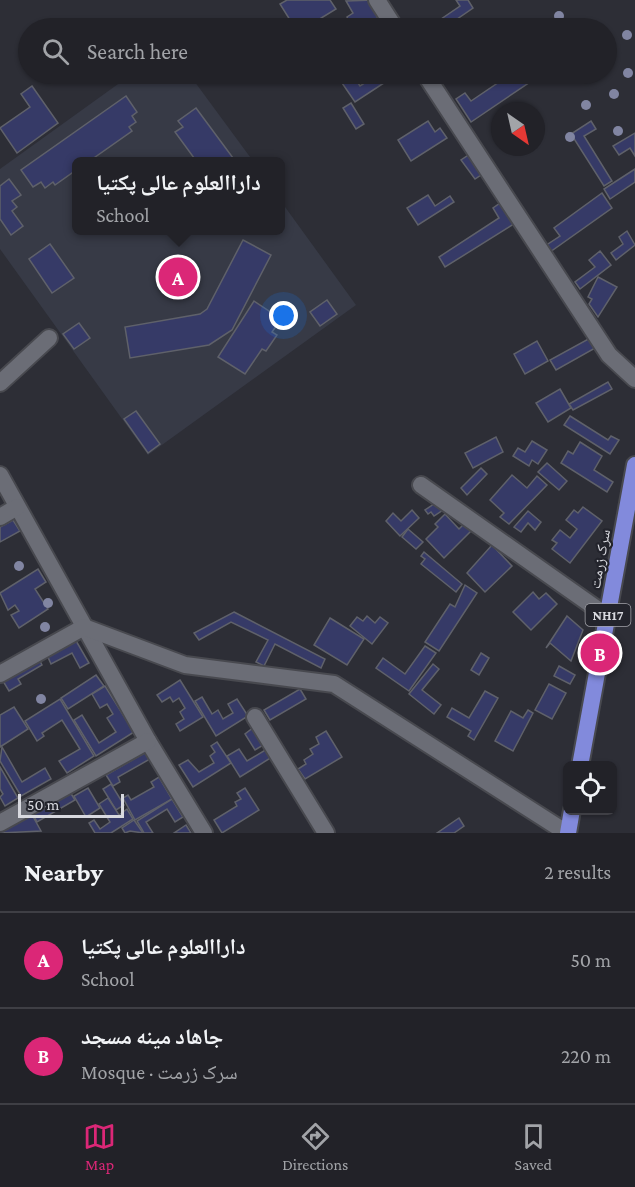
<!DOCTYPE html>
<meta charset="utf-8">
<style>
body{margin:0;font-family:"Crimson Pro","Noto Naskh Arabic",serif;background:#2e2f34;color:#f1f3f6}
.controls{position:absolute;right:18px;bottom:18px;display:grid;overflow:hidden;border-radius:9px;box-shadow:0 2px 4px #0004}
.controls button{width:54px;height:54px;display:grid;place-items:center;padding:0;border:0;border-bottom:2px solid #3f3f45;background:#222228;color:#f1f3f6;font:30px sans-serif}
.compass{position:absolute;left:491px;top:102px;width:54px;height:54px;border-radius:50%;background:#222228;box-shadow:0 2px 4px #0004;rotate:146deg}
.scale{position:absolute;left:18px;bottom:15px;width:106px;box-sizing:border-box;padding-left:6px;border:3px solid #d8d9df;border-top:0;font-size:16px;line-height:21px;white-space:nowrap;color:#d8d9df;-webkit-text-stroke:4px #23242c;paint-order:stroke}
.you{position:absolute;left:284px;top:316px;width:21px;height:21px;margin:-15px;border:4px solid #fff;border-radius:50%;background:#1a73e8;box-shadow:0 0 0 9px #1a73e833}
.badge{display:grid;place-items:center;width:39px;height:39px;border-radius:50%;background:#db2777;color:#fff;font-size:20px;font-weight:700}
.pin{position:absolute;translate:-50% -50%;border:3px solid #fff;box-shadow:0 2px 6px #0006}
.popup{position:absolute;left:72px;top:157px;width:213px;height:78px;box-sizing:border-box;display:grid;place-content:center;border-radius:9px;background:#222228;filter:drop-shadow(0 2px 4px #0005);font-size:20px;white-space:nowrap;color:#a2a4a8}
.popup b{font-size:22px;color:#f1f3f6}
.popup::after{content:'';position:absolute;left:50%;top:100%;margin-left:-12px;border:12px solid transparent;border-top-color:#222228}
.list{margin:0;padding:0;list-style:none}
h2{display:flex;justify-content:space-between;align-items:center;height:78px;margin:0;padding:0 24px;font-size:26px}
h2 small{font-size:20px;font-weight:400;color:#a2a4a8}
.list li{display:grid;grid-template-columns:39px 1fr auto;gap:18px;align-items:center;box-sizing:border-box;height:96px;padding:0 24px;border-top:2px solid #3f3f45}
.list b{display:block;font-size:22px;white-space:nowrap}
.list p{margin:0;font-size:20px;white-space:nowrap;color:#a2a4a8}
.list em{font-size:20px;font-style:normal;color:#a2a4a8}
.icon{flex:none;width:33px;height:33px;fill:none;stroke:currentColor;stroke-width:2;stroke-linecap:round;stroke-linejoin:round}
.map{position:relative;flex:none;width:635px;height:833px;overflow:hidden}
.search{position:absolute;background:#222228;box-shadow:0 2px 4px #0004;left:18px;right:18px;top:18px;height:66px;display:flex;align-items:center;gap:15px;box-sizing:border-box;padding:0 21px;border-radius:33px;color:#a2a4a8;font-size:22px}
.sheet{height:270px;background:#222228}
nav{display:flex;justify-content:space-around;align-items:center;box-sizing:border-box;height:84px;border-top:2px solid #3f3f45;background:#222228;font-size:16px;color:#a2a4a8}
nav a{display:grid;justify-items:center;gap:3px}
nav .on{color:#db2777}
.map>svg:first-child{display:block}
.built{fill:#373a46}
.building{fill:#363a67;stroke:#5f616a;stroke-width:1.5}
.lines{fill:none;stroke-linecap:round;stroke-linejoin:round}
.minor-casing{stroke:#48494f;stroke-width:20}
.trunk-casing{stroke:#48494f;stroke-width:20}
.minor{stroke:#6b6d76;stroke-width:16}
.trunk{stroke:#828adc;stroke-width:16}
.tree{fill:#8185a2}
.labels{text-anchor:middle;stroke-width:4.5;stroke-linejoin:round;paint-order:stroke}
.shield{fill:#23242c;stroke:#a2a3a9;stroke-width:1.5}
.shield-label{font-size:14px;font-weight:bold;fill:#d8d9df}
.street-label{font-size:15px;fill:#d8d9df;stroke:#23242c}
</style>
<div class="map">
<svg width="635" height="833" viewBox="0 0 635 833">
<rect width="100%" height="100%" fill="#2d2e36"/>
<!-- built -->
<polygon class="built" points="132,74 189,74 253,161 76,162 76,230 280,230 280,200 356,305 148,455 0,249 0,169"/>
<!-- building -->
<g class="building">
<polygon points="287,0 330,0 336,9 305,28 295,28 280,4"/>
<polygon points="374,0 383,15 359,28 338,28 349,22 347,17 353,13 346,1"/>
<polygon points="456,0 468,0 473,8 444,28 428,28 460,6"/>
<polygon points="142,74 162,74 153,80 149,75 145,78"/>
<polygon points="352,74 360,86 379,74 386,74 390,79 355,102 340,80"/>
<polygon points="511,74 533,74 536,78 471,122 456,99 465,93 471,101"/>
<polygon points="32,86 58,123 17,153 0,128 30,107 21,94"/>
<polygon points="126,96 137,112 132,116 136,122 129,127 132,131 88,162 76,162 76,170 55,185 53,182 45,188 41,182 33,187 21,170"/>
<polygon points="351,103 364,124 356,129 343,108"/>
<polygon points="196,108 236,162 197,162 175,132 183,127 178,121"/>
<polygon points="428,121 435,132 440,128 447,138 411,161 398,140"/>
<polygon points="591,121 596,129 584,136 612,181 604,186 571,134"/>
<polygon points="635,133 635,156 630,148 619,155 613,146"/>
<polygon points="470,154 484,173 475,179 461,160"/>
<polygon points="635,169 635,182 610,199 604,189"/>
<polygon points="9,179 21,195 12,201 17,207 12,211 23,226 11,235 0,219 0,186"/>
<polygon points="602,193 612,208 550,252 545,246 560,236 554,228"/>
<polygon points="428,195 435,206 450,196 454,202 418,225 407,208"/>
<polygon points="503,201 517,222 445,267 439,257 499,218 493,208"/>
<polygon points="627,231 635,245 616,260 611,253 623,244 619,237"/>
<polygon points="243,240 271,255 232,330 209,345 130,358 125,327 200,314 207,309"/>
<polygon points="50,244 74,278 52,293 29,259"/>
<polygon points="600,251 611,265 580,289 575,282 595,267 589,260"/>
<polygon points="598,277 617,287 598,317 589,304 592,299 588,297"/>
<polygon points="327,300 337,314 320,326 310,312"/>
<polygon points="254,301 281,319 272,332 277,335 266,351 262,349 245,374 218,357"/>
<polygon points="79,323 90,338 74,349 63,334"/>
<polygon points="592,337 597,347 556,370 550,360"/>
<polygon points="537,341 548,361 525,374 514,354"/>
<polygon points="608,382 612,389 573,410 569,404"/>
<polygon points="560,389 571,408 548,422 536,403"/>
<polygon points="136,411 160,444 148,453 124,419"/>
<polygon points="570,416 608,440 611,436 619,440 610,454 564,425"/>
<polygon points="496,437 503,452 473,468 465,453"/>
<polygon points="532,441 547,450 538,464 532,460 529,466 513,456 518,448 525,452"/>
<polygon points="580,442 602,456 594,470 613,482 607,492 561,463 568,451 573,454"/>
<polygon points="547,463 567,481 559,490 538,472"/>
<polygon points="481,468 487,474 467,495 461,488"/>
<polygon points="512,475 527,488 537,476 547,485 509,524 500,517 504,513 490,500"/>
<polygon points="437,502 443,510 434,516 431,512 428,514 425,510"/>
<polygon points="583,507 602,521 570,563 552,549 557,543 552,540 560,530 570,538 577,529 566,520 574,510 578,513"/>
<polygon points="412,510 419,518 400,536 386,521 393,513 401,521"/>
<polygon points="528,511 541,522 535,530 528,523 521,532 514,527"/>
<polygon points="445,514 459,529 464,524 471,531 444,558 426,539 438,527 435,524"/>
<polygon points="13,520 20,531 0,542 0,527"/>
<polygon points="408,529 423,542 416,549 402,537"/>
<polygon points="492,545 512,566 485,592 467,573"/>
<polygon points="424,552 462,584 456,592 421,564 425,559 421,556"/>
<polygon points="38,569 46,582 35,589 48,609 19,628 11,615 19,611 15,605 8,610 0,593"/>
<polygon points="465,585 477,593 439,651 425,642 450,604 455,607"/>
<polygon points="533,592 539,599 546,593 557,604 531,630 513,612"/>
<polygon points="234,612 325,659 321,668 275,644 264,666 256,662 268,640 231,622 199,640 194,633"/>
<polygon points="367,616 375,623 380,617 388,623 372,644 350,626 357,617 363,621"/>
<polygon points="567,616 583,630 571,661 550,643 546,648"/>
<polygon points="330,618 364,639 347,665 314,645"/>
<polygon points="75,639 89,663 80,668 72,653 51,664 47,655"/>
<polygon points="425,646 436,653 409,691 376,668 383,658 405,674"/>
<polygon points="481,653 489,658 479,675 471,670"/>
<polygon points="39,659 42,665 18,679 21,684 9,691 3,681"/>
<polygon points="433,664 439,669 422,690 441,705 434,714 409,694"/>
<polygon points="559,666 575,675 570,684 554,676"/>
<polygon points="96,675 104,686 68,709 61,698"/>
<polygon points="180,680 203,717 180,731 176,724 184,719 180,712 185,708 179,698 173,702 170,697 162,702 157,695"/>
<polygon points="549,684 566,693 552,719 535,710"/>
<polygon points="105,686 134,732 96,756 74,720 82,715 99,743 116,732 107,718 113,714 107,704 100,708 92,694"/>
<polygon points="300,689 306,699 270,720 264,710"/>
<polygon points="485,691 498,698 474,740 468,736 471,731 447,717 452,708 469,718"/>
<polygon points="202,697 212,714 218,710 223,719 233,713 228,704 237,699 248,716 216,736 195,701"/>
<polygon points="60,699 94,756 67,773 59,761 80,749 62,720 42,733 44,736 37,741 25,721"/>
<polygon points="14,707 28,729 0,747 0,715"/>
<polygon points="528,710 533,713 513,751 495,741 511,711 523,718"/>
<polygon points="254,727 265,744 255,750 245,734"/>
<polygon points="326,731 342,757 305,779 298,769 306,764 304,760 313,754 310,749 319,744 316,737"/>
<polygon points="217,742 231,763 193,787 179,765 188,760 199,772 214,763 210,756 215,752 211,746"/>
<polygon points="2,747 22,782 45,768 51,779 21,796 0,761"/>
<polygon points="239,749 247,761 267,749 272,757 240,777 227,756"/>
<polygon points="146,752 150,759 118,777 120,782 113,786 106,775"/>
<polygon points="0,767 18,798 5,806 0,797 3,794 0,789"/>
<polygon points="159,777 172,799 135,820 123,798 128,795 131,800 154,787 151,782"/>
<polygon points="111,784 124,805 116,810 103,789"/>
<polygon points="88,788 100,808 86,817 74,796"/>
<polygon points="245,788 259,810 222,833 214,820 237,806 235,802 241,799 237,793"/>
<polygon points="70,792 75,800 37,822 33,814"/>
<polygon points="108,798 119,815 127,809 133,819 111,833 95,833 89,823 94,820 100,829 110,822 99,804"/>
<polygon points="172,799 183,817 175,822 167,809 146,822 153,833 144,833 137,821"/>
<polygon points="31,813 41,831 0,833 0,831"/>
<polygon points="459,818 464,826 454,833 437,833"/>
<polygon points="134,820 143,833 130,831 125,833 122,828"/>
<polygon points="186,825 191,833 174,833"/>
</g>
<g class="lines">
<defs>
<g id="minor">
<polyline points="377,0 395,28"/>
<polyline points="425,74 609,355 635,379"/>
<polyline points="0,383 49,338"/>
<polyline points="0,475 148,741 204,833"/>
<polyline points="421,485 607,616"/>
<polyline points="0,517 17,507"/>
<polyline points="0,674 84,627 185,665 334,684 567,833"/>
<polyline points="255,717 326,833"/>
<polyline points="0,823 148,741"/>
</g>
<g id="trunk">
<polyline points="580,766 635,465"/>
<polyline points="568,833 572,810"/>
</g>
</defs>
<!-- minor casing -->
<use href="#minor" class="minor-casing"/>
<!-- trunk casing -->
<use href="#trunk" class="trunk-casing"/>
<!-- minor -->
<use href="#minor" class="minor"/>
<!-- trunk -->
<use href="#trunk" class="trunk"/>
</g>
<!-- trees -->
<g class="tree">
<circle cx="559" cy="16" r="5"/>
<circle cx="627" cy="35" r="5"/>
<circle cx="628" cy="73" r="5"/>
<circle cx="614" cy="94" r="5"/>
<circle cx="586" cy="105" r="5"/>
<circle cx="618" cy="131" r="5"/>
<circle cx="570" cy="137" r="5"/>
<circle cx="19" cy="566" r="5"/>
<circle cx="48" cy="603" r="5"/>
<circle cx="45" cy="627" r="5"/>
<circle cx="41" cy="699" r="5"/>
</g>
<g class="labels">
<!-- shield labels -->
<rect class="shield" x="585.5" y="604" width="45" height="22" rx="4.5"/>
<g class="shield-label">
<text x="608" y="620">NH17</text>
</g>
<!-- street labels -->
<g class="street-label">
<text transform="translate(600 559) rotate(-80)" y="5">سرک زرمت</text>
</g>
</g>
</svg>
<div class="controls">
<button><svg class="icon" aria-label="locate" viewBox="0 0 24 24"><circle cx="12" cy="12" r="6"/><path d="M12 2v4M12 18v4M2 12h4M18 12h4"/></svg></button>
</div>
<svg class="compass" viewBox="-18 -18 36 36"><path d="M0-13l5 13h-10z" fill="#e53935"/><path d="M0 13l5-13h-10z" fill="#a2a4a8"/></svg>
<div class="scale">50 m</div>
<div class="you"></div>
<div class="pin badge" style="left:178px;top:277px">A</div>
<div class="popup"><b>داراالعلوم عالی پکتیا</b>School</div>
<div class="pin badge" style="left:600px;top:653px">B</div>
<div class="search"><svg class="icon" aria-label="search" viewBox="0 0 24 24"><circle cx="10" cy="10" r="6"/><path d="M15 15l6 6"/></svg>Search here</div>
</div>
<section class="sheet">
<h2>Nearby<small>2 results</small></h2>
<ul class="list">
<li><span class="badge">A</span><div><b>داراالعلوم عالی پکتیا</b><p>School</p></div><em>50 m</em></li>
<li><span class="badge">B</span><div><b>جاهاد مینه مسجد</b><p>Mosque · سرک زرمت</p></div><em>220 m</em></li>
</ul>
</section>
<nav>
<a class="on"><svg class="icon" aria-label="map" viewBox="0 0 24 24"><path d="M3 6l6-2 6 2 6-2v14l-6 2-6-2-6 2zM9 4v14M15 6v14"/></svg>Map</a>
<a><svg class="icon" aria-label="directions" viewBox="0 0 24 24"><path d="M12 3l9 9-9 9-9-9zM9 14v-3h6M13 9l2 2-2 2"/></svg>Directions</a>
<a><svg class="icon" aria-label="saved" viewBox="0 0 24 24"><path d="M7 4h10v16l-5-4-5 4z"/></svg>Saved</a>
</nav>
